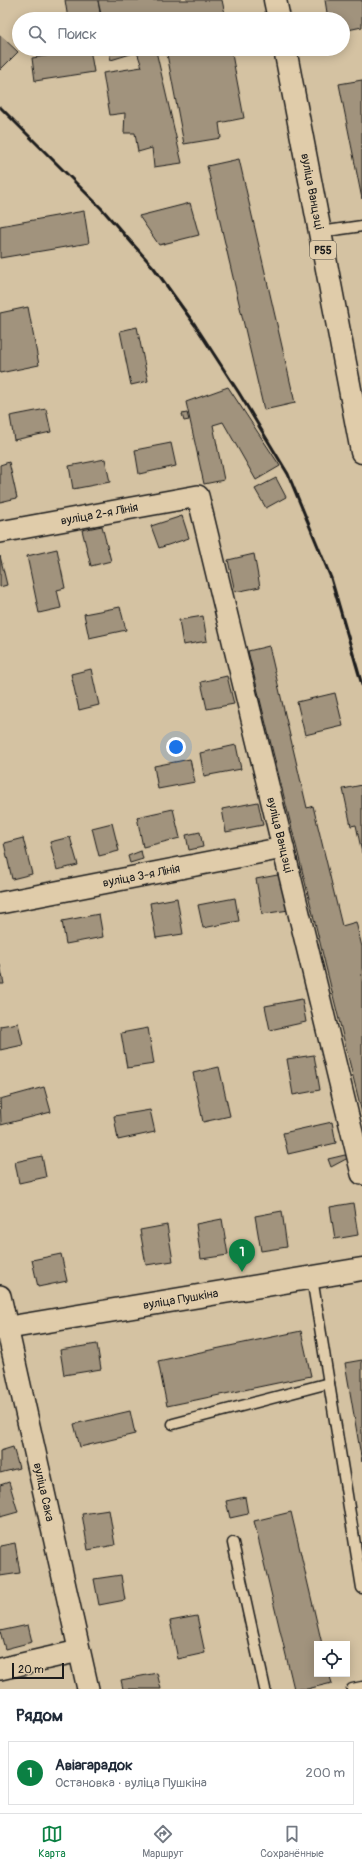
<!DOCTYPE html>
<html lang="ru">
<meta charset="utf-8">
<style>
body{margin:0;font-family:Pangolin,sans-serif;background:#f6f6f7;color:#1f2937}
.controls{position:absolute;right:12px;bottom:12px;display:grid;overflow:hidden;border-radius:0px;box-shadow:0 2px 10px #0003}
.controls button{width:36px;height:36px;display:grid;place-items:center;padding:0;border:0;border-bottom:1px solid #e0e1e3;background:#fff;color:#1f2937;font:20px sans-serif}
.scale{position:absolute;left:12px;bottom:10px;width:52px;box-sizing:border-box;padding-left:4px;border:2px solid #1c1c1c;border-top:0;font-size:11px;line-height:14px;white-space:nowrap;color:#1c1c1c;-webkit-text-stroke:3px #e0ccaa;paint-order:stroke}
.you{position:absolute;left:176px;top:747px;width:14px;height:14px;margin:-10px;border:3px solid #fff;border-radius:50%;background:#1a73e8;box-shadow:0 0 0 6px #1a73e833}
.badge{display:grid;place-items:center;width:26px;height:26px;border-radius:50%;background:#0b8043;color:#fff;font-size:13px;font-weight:700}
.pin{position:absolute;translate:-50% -33px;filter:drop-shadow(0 1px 2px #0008)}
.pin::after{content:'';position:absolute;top:21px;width:14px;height:12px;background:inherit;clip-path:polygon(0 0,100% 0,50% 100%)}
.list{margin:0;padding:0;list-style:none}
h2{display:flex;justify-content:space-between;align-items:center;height:52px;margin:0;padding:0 16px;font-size:17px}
h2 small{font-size:13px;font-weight:400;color:#747a83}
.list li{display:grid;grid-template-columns:26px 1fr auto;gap:12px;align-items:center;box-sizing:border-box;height:64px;margin:0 8px 8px;padding:0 8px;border:1px solid #e0e1e3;border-radius:0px}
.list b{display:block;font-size:15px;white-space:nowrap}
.list p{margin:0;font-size:13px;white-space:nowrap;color:#747a83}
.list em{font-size:13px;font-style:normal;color:#747a83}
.icon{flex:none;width:22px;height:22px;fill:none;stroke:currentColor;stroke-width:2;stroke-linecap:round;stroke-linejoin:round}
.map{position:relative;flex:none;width:362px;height:1689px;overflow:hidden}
.search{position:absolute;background:#fff;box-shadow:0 2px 10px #0003;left:12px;right:12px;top:12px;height:44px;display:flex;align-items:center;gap:10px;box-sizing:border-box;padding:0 14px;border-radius:22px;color:#747a83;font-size:15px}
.sheet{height:124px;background:#fff}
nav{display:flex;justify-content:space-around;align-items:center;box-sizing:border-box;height:56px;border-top:1px solid #e0e1e3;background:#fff;font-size:11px;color:#747a83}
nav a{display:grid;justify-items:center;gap:2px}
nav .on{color:#0b8043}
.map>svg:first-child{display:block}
.building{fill:#a1937d;stroke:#1c1c1c}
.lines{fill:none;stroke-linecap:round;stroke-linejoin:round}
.lane-casing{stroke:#1c1c1c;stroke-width:13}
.street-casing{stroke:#1c1c1c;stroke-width:24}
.secondary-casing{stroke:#1c1c1c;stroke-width:25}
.primary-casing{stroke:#1c1c1c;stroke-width:25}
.lane{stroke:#e0ccaa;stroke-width:10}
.street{stroke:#e0ccaa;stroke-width:21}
.secondary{stroke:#e0ccaa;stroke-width:22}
.primary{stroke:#e0ccaa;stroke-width:22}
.rail{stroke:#1c1c1c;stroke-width:3}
.labels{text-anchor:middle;stroke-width:3;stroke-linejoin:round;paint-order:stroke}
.shield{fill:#e0ccaa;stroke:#575147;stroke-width:1}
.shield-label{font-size:11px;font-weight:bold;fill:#1c1c1c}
.street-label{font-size:12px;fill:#1c1c1c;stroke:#e0ccaa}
</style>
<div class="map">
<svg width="362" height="1689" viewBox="0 0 362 1689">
<rect width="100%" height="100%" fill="#d4c2a2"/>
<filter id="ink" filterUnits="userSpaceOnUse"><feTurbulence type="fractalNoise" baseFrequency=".025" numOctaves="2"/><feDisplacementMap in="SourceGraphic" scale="8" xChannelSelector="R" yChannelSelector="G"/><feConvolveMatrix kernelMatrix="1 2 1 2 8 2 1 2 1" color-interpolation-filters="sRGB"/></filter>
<g filter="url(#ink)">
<!-- building -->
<g class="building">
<polygon points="65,0 98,0 101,19 68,19"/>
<polygon points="100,0 222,0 226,19 102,19 98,1"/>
<polygon points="325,0 362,0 362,27 343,31 343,19 328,19"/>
<polygon points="0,35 18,52 0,70"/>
<polygon points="90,49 94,72 35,81 32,58"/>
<polygon points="108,49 160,49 156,51 182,163 154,167 152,148 138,152 135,133 124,133 125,113 110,115 103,73 142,67 137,52 111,60"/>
<polygon points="166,49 231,49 244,118 219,123 221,138 184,144"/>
<polygon points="362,80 362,199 339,84"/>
<polygon points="239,159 295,403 264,410 207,166"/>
<polygon points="190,203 199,235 159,245 139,216"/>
<polygon points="84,211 89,243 0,258 0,226"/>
<polygon points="28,307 39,365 0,373 0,313"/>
<polygon points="137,327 148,381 131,385 120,331"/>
<polygon points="228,387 280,466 256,480 223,422 213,425 224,480 204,484 186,402"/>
<polygon points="46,409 51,432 14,440 10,416"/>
<polygon points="187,413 189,420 184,421 182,414"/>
<polygon points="171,443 176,466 139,474 135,450"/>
<polygon points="105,459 110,482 73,489 69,466"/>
<polygon points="9,462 17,498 0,502 0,465"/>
<polygon points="276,478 286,497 266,508 255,489"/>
<polygon points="182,516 189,538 159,548 151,526"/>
<polygon points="102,526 111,561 91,566 82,530"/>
<polygon points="57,549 65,588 57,590 61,608 39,613 27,556"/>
<polygon points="254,554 260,587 235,592 228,560"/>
<polygon points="0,556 7,585 0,587"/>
<polygon points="120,607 126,630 89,638 84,614"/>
<polygon points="203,616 207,641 183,645 179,620"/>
<polygon points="269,646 307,808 313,806 342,926 356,922 362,947 362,1113 248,651"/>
<polygon points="91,669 99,705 79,710 71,674"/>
<polygon points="227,676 234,704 207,709 201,682"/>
<polygon points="335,693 343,726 305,735 297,702"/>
<polygon points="236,745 241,769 204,776 200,753"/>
<polygon points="190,759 195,782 158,789 154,766"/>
<polygon points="362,785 362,853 356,825 351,826 343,789"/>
<polygon points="258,802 263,825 226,832 222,809"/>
<polygon points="173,809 180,838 143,847 137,817"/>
<polygon points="112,823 119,851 99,856 92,828"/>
<polygon points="200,832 203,847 189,850 186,835"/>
<polygon points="70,837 78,865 57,870 50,842"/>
<polygon points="23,838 32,874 12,879 4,843"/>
<polygon points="141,851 143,859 130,863 128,856"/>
<polygon points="283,874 289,910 262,914 256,879"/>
<polygon points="177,898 183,934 156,938 150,903"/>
<polygon points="235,898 239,921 203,928 198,905"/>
<polygon points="99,914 103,937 66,944 62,921"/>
<polygon points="0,965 4,984 0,984"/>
<polygon points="302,999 306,1022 270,1030 265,1006"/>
<polygon points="18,1023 23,1045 0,1050 0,1026"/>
<polygon points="148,1028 154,1064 127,1068 121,1033"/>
<polygon points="314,1055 320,1090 293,1095 287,1059"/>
<polygon points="219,1067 230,1116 203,1122 193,1073"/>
<polygon points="44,1087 51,1112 1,1125 0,1099"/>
<polygon points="150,1110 155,1132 118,1140 114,1116"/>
<polygon points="332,1122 336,1143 288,1154 283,1133"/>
<polygon points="345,1155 348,1158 331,1167 328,1159"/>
<polygon points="42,1156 46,1177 19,1183 15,1162"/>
<polygon points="353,1203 358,1235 335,1239 330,1207"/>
<polygon points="282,1211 287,1247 261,1251 255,1216"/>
<polygon points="222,1219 228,1255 201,1259 196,1224"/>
<polygon points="167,1225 173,1261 146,1265 140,1230"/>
<polygon points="61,1254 67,1281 38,1287 32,1260"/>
<polygon points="301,1331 311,1376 167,1406 158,1361"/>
<polygon points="97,1344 101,1369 64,1375 60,1350"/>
<polygon points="362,1360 362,1462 345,1363"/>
<polygon points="130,1411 135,1434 80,1447 74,1424"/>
<polygon points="13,1447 19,1468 0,1473 0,1451"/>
<polygon points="9,1482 18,1512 0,1517 0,1485"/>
<polygon points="245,1497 248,1514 230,1518 226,1501"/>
<polygon points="109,1510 115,1545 88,1550 82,1514"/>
<polygon points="291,1512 322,1644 317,1644 317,1674 329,1674 332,1683 307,1689 294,1689 254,1521"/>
<polygon points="15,1543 20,1573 0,1576 0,1546"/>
<polygon points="121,1575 125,1600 99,1605 94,1579"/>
<polygon points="197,1616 205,1653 178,1659 170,1621"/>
<polygon points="28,1625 32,1642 5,1649 0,1631"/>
<polygon points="157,1673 161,1689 123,1689 121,1680"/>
</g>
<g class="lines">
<defs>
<g id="lane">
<polyline points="320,232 362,226"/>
<polyline points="312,1278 362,1588"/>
<polyline points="173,1424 329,1383"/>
<polyline points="233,1543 265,1689"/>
<polyline points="352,1689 362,1687"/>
</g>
<g id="street">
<path id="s1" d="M0 532 198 496 362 1174"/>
<path id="s2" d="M0 903 283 848"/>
<path id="s3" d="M0 1296 88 1689"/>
<polyline points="0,1669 79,1651"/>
</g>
<g id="secondary">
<path id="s4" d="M0 1329 362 1269"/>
</g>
<g id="primary">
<polyline points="275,0 279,19"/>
<path id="s5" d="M285 49 362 452"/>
</g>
</defs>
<!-- lane casing -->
<use href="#lane" class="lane-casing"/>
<!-- street casing -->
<use href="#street" class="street-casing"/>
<!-- secondary casing -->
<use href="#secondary" class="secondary-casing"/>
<!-- primary casing -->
<use href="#primary" class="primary-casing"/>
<!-- lane -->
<use href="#lane" class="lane"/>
<!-- street -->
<use href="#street" class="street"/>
<!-- secondary -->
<use href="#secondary" class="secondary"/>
<!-- primary -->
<use href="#primary" class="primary"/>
<!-- rail -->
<polyline class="rail" points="0,107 101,208 154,268 195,325 239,393 288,474 331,578 362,685"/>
</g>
</g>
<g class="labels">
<!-- shield labels -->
<rect class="shield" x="310" y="241" width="26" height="18" rx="3"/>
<g class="shield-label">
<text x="323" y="254">Р55</text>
</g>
<!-- street labels -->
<g class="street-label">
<text dy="4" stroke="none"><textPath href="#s5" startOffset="145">вуліца Ванцэці</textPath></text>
<text dy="4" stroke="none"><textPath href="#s1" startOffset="101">вуліца 2-я Лінія</textPath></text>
<text dy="4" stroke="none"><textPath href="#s1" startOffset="550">вуліца Ванцэці</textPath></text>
<text dy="4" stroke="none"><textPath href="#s2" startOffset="144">вуліца 3-я Лінія</textPath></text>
<text dy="4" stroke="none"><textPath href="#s4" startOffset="183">вуліца Пушкіна</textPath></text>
<text dy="4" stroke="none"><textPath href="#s3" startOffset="201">вуліца Сака</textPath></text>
</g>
</g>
</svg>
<div class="controls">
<button><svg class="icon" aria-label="locate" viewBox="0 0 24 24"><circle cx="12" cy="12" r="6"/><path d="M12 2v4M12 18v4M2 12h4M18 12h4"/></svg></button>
</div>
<div class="scale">20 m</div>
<div class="you"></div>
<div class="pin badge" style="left:242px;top:1272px">1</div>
<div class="search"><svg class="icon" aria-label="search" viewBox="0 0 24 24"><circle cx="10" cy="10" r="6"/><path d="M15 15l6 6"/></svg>Поиск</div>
</div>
<section class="sheet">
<h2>Рядом<small></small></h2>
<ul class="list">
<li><span class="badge">1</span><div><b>Авіагарадок</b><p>Остановка · вуліца Пушкіна</p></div><em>200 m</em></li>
</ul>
</section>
<nav>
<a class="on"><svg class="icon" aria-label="map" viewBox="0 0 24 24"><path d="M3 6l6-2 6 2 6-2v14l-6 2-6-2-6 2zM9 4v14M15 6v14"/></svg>Карта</a>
<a><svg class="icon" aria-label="directions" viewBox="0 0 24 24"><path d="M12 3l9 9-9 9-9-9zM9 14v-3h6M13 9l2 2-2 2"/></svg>Маршрут</a>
<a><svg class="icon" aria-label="saved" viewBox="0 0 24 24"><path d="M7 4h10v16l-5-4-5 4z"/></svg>Сохранённые</a>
</nav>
